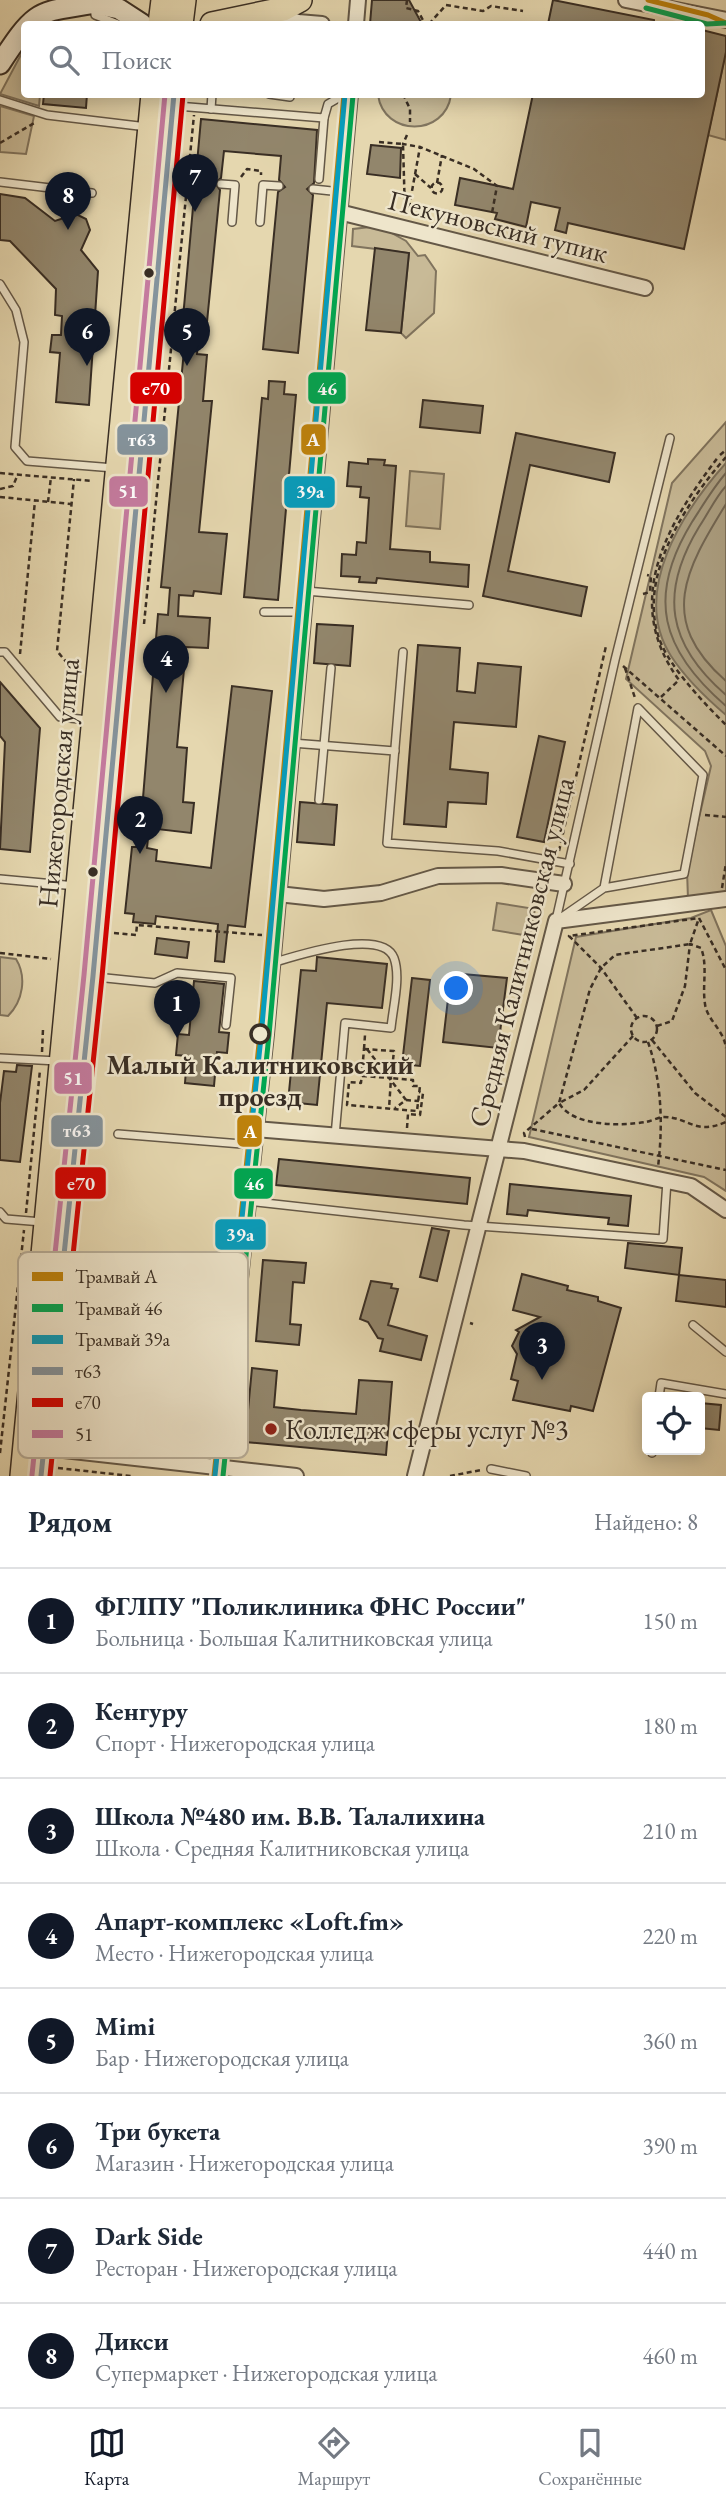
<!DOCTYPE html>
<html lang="ru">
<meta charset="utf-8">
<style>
body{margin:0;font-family:"EB Garamond",serif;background:#f6f6f7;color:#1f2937}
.controls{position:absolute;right:21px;bottom:21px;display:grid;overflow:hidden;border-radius:7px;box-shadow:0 4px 18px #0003}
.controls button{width:63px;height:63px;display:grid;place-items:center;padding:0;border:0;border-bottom:2px solid #e0e1e3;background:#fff;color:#1f2937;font:35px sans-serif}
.you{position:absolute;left:457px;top:989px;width:24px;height:24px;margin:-18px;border:5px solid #fff;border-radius:50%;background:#1a73e8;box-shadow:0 0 0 10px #1a73e833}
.badge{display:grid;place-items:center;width:46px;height:46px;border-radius:50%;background:#111827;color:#fff;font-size:23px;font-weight:700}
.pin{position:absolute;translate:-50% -58px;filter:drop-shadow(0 2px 4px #0008)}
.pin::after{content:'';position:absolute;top:37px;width:24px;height:21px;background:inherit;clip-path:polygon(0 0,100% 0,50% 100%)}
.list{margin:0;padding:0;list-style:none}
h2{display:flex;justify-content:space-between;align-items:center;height:91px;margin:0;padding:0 28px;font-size:30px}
h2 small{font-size:23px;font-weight:400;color:#747a83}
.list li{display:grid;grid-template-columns:46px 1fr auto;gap:21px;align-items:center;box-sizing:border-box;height:105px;padding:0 28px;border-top:2px solid #e0e1e3}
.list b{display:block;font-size:26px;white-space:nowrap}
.list p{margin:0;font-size:23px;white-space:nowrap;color:#747a83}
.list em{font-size:23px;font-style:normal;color:#747a83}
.icon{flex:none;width:38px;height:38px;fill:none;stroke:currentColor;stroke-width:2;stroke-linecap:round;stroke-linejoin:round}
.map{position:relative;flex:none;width:726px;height:1476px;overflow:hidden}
.search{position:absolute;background:#fff;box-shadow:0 4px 18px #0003;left:21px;right:21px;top:21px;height:77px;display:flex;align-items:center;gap:18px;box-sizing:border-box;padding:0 24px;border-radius:7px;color:#747a83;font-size:26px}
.sheet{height:931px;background:#fff}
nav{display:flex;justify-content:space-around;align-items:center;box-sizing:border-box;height:98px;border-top:2px solid #e0e1e3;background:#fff;font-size:19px;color:#747a83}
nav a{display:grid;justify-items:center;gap:4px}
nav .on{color:#111827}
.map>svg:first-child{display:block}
.green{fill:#c8ba97;stroke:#80745e;stroke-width:2}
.water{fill:#ab9e80;stroke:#7d715b;stroke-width:2}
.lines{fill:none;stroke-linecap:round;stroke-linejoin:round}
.shore{stroke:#726652;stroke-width:2}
.building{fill:#92866c;stroke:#392e24;stroke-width:2}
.lane-casing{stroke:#645847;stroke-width:10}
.street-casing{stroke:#645847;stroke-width:18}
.secondary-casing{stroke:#392e24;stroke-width:23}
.primary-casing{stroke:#392e24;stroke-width:26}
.path{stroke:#392e24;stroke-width:2.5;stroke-dasharray:5 3.5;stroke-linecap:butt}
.lane{stroke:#eee5cb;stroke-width:7}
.street{stroke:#eee5cb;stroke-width:14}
.secondary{stroke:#eee5cb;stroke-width:19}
.primary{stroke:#e5d7af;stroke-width:23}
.bus-1-casing{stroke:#eee5cb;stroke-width:10}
.bus-2-casing{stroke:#eee5cb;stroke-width:10}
.bus-3-casing{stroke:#eee5cb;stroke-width:10}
.bus-1{stroke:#84939c;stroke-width:5}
.bus-2{stroke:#d50100;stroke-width:5}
.bus-3{stroke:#c47a9e;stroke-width:5}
.tram-1-casing{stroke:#eee5cb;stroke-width:10}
.tram-2-casing{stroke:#eee5cb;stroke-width:10}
.tram-3-casing{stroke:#eee5cb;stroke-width:10}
.tram-1{stroke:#be820b;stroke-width:5}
.tram-2{stroke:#00a651;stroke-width:5}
.tram-3{stroke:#069dbd;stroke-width:5}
.bus-dot{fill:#392e24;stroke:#eee5cb;stroke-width:2.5}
.stop-dot{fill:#eee5cb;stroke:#392e24;stroke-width:3.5}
.poi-dot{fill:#8f2418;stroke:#eee5cb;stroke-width:2.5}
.labels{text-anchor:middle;stroke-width:5;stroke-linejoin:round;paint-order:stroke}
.street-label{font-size:28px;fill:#392e24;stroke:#eee5cb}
.stop-label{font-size:28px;font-weight:bold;fill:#392e24;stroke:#eee5cb}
.poi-label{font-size:28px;fill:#392e24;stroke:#eee5cb;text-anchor:start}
.key{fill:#eee5cb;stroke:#b8ae99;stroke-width:2}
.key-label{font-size:19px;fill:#392e24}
.line-badge{stroke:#eee5cb;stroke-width:2.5}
.badge-label{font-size:19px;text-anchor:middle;font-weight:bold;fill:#fff}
</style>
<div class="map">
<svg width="726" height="1476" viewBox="0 0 726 1476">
<rect width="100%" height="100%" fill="#e5d7af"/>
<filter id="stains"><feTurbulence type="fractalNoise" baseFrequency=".00286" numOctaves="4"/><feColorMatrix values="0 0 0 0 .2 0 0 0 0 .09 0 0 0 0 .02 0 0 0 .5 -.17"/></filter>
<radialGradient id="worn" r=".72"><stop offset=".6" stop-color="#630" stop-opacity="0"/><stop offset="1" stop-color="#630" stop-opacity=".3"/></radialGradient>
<!-- green -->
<g class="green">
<polygon points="24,49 24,94 40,95 39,106 0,94"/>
<polygon points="726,52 726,140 708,135"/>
<path d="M378 95V94L451 95C445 137 384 137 378 95Z"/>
<polygon points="0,106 34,116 26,154 0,152"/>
<polygon points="379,226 406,241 418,256 425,255 436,271 434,313 406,338 401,333 409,253 352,246 353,229"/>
<polygon points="726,422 726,892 688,899 687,870 711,766 705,751 626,679 672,483"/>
<polygon points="410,471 444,474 440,529 406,526"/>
<polygon points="497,903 535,909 530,936 493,930"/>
<polygon points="711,910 726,946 726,1191 704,1177 529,1137 576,937 691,918"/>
<path d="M0 957 16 959C27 977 23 1001 8 1016L0 1015Z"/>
</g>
<!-- water -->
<path class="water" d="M726 463V715C706 698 686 679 671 656 630 592 683 511 726 463Z"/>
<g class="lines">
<!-- shore -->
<g class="shore">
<path d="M726 473C713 488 703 505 692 522 646 597 661 650 726 706"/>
<path d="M726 486C715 498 708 514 699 527 659 593 667 644 726 695"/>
<path d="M726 504C686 569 656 620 726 681"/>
</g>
</g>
<!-- building -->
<g class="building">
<polygon points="372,0 409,0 422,24 370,24"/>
<polygon points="553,0 654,20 654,24 548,24"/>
<polygon points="702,30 726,36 726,52 684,249 568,223 566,233 555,230 560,208 531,202 526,227 495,219 497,213 455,205 460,178 513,189 533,94 702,94"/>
<polygon points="44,94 87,94 86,108 43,104"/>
<polygon points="201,119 317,130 314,183 307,189 313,195 298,353 263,349 278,192 285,187 279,180 281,156 224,151 221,178 215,183 220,190 206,332 199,331 197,354 207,355 203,401 212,401 199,532 227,534 221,594 194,591 193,596 179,595 178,616 210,618 208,648 186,647 177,747 187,748 183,802 194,803 191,833 149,828 147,848 157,850 156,861 211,868 232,686 272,691 245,927 228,925 224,962 215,961 218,924 156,916 155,924 133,922 134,914 125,913 132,847 139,847 158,614 168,615 170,588 161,587 186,330 182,329"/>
<polygon points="371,145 401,148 400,178 367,174"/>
<polygon points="0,194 25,198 55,221 76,214 86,219 90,230 81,250 98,271 89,405 56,402 60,353 50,352 52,335 61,335 62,316 55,315 56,289 10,241 0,240"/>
<polygon points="375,248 409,253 401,333 366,330"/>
<polygon points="269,381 285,382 284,394 296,395 278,600 244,597 262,398 268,399"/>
<polygon points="423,400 483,406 480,433 420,427"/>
<polygon points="516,433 615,453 609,482 530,465 508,571 587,587 581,616 483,596"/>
<polygon points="368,459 385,460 384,465 396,466 390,549 430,552 430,562 469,565 468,587 377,578 376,583 359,582 360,577 341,576 342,554 356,555 357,542 366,543 369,498 360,497 361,487 347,486 349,462 368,464"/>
<polygon points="317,624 353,626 350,666 314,663"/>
<polygon points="418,645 460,648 457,691 475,693 478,663 521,667 516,727 454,722 450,769 488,773 486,804 448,802 446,827 404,824"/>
<polygon points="0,682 40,728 30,852 0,849 5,742 0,736"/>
<polygon points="539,736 565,742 544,842 517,837"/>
<polygon points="300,802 337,805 334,845 297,842"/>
<polygon points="157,938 189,942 187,958 155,954"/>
<polygon points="317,957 387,964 382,1008 327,1003 317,1105 288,1102 301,970 316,971"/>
<polygon points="451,973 507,978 498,1048 443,1042"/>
<polygon points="412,978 430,980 420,1066 402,1064"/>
<polygon points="194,981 224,984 219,1032 229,1033 227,1053 217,1052 214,1086 185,1083 187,1056 176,1055 178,1034 189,1035"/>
<polygon points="17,1065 32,1066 20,1162 0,1160 0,1103 4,1071 16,1072"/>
<polygon points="279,1159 470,1178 467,1204 276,1185"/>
<polygon points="510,1184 631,1196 628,1226 608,1224 609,1218 566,1214 528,1210 527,1216 507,1214"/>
<polygon points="432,1228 449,1231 437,1281 420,1277"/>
<polygon points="628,1243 682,1248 679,1275 625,1268"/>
<polygon points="263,1260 306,1263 304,1283 293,1282 290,1324 301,1325 299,1345 256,1341"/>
<polygon points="522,1274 568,1286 567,1290 598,1297 598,1301 621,1308 593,1411 571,1406 570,1411 513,1400 518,1381 511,1379 517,1354 512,1346 519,1332 516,1330 540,1317 513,1310"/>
<polygon points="679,1275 726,1280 726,1307 676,1301"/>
<polygon points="371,1281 392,1284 391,1288 398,1289 388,1325 427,1336 421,1360 380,1351 383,1339 378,1338 368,1322 360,1319"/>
<polygon points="252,1368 277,1371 274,1407 301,1410 356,1414 359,1380 392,1382 386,1455 245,1442"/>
<polygon points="700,1403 721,1405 719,1430 700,1428"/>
</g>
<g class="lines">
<defs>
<g id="lane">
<polyline points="94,4 95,15 118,24"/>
<polyline points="269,94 290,97"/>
<polyline points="0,100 47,115 147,127"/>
<polyline points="177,106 324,118 328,104 340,97 350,96"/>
<polyline points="211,109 212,94"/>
<polyline points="319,179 324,118"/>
<polyline points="0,182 92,193"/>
<polyline points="221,184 235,185 232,222"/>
<polyline points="313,189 341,192"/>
<polyline points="260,222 263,185 279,186"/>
<polyline points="0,284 16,310 24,342 15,447 27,461 114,468"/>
<polyline points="306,591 469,605"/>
<polyline points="264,612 303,612"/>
<polyline points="0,652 5,652 60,717 89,720"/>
<polyline points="403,652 387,843 498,851 570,864"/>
<polyline points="292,743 395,751"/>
<polyline points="319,800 331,668"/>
<polyline points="0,879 76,886"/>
<polyline points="562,917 604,888 684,874 703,775 638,708 604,888"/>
<polyline points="556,920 615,660 670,438"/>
<path d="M272 963C296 956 382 927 394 958 401 977 393 1007 391 1028L345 1023 335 1136"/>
<polyline points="96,977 155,983 177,973 231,978 226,1025"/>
<polyline points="0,1058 58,1061"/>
<polyline points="118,1134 254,1145"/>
<polyline points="248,1201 464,1225 663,1239 667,1181"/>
<polyline points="0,1212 6,1219 42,1222"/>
<polyline points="693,1325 726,1352"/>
<polyline points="659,1397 661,1383 726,1394"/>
<polyline points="652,1453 652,1450"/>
<polyline points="491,1469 526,1476"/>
</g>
<g id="street">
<polyline points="626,0 726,20"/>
<polyline points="270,13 298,22 322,24"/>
<polyline points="356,24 358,0"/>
<polyline points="339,212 645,288"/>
<polyline points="278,894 324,899 381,893 438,876 501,875 564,884"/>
<polyline points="255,1129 524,1151 691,1186 726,1210"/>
<polyline points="37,1447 296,1476"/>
<polyline points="219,1476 266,1034 350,94"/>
<polyline points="415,1476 556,921 726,899"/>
</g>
<g id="secondary">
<polyline points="95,4 119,9 142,24"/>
<path d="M0 64C41 0 39 15 111 0"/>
</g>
<g id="primary">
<polyline points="160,24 163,0"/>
<polyline points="181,24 184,0"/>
<polyline points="212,24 283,9 300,0"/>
<polyline points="22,1476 153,94"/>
<polyline points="41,1476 93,976 174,94"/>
</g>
</defs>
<!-- lane casing -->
<use href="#lane" class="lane-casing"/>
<!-- street casing -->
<use href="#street" class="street-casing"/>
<!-- secondary casing -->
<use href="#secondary" class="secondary-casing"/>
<!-- primary casing -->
<use href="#primary" class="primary-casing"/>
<!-- path -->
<g class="path">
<polyline points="407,0 406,8 418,11 425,24"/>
<polyline points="429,24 446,5 483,11 491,6 523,11"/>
<polyline points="403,94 410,109 410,122"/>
<polyline points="407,135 403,144 420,147"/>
<polyline points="379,142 403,144 405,213"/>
<polyline points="0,143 36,122"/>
<polyline points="415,174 431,188"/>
<polyline points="241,177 247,169 261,171 261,175"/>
<circle cx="437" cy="188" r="5.5"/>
<polyline points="437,183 442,155"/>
<polyline points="405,213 408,213 420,147 474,169 497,186 492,213"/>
<polyline points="720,455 726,450"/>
<path d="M726 457C683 506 628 590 667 655 682 680 706 705 726 725"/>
<polyline points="0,473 92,481"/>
<polyline points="0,489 13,486 18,474"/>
<polyline points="0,497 71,504"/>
<polyline points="48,502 51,477"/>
<polyline points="643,594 650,592 651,576 647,575"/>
<polyline points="144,624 194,115"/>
<polyline points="20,654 35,501"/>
<polyline points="623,666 726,756"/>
<polyline points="625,668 635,698"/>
<polyline points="73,670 57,651 74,479"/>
<path d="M661 697 679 680C621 601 667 524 719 456"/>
<polyline points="705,815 726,817"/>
<polyline points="559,851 606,646"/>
<polyline points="722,888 726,863"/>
<polyline points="699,918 726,970"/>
<polyline points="114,933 136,935 137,925 262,935"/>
<polyline points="0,953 51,959"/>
<circle cx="644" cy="1029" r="13"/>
<polyline points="637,1018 601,968 569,936 699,918"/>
<path d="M657 1026 672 1021 685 986 690 944 701 948C708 966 702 985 705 1004 707 1020 724 1030 726 1048"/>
<path d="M633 1036 584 1090 559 1103C573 1127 621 1126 646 1122 651 1121 657 1118 662 1117 688 1116 694 1136 726 1122"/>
<polyline points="652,1040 695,1093 726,1117"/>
<path d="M648 1042C662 1082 663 1126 658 1167"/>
<polygon points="364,1049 394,1051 391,1078 413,1080 413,1086 420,1086 417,1111 347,1105 349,1082 361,1083"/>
<polyline points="364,1049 365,1035"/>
<polyline points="367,1049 406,1100 395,1108"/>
<polyline points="42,1052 43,1029"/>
<polyline points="362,1076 391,1078 389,1109"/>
<polyline points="406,1100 419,1101"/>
<polyline points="407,1128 408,1114 420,1115 423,1093 419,1092"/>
<polyline points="532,1129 726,1170"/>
<polyline points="525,1137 524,1133 559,1103 590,989 601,968 615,955 690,944 699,918"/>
<polyline points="26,1213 40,1070"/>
<polyline points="470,1323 473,1324"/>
<polyline points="65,1428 208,1444"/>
<polyline points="0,1453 24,1230"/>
<polyline points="58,1468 131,1476"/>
<polyline points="450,1476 481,1470"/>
</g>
<!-- lane -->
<use href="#lane" class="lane"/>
<!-- street -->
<use href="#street" class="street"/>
<!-- secondary -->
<use href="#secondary" class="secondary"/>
<!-- primary -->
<use href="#primary" class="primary"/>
<defs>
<polyline id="bus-1" points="41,1476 93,976 174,94"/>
<polyline id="bus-2" points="50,1476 102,977 183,95"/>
<polyline id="bus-3" points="32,1475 84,975 165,94"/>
</defs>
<!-- bus-1 casing -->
<use href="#bus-1" class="bus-1-casing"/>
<!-- bus-2 casing -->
<use href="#bus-2" class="bus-2-casing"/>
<!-- bus-3 casing -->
<use href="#bus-3" class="bus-3-casing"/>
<!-- bus-1 -->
<use href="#bus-1" class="bus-1"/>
<!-- bus-2 -->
<use href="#bus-2" class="bus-2"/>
<!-- bus-3 -->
<use href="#bus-3" class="bus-3"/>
<defs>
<g id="tram-1">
<polyline points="648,0 708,15 726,23"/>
<polyline points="214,1476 260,1034 344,94"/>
</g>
<g id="tram-2">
<polyline points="646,8 707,24 726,23"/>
<polyline points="223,1476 269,1035 353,95"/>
</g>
<polyline id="tram-3" points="215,1475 261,1037 345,94"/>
</defs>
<!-- tram-1 casing -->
<use href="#tram-1" class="tram-1-casing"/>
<!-- tram-2 casing -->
<use href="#tram-2" class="tram-2-casing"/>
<!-- tram-3 casing -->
<use href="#tram-3" class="tram-3-casing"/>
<!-- tram-1 -->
<use href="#tram-1" class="tram-1"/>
<!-- tram-2 -->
<use href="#tram-2" class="tram-2"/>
<!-- tram-3 -->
<use href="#tram-3" class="tram-3"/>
</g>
<!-- markers -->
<g class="bus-dot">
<circle cx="149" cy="273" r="6"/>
<circle cx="93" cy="872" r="6"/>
</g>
<circle class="stop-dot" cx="260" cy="1034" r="9"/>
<circle class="poi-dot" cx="271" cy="1429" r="7"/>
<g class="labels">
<!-- street labels -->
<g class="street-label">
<text transform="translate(498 226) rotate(14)" y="10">Пекуновский тупик</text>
<text transform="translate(58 783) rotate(-85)" y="10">Нижегородская улица</text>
<text transform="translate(521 952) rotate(-76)" y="10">Средняя Калитниковская улица</text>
</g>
<!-- stop labels -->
<g class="stop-label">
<text x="260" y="1074">Малый Калитниковский<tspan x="260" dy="32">проезд</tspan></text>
</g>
<!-- poi labels -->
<g class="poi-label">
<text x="285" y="1439">Колледж сферы услуг №3</text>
</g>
</g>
<!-- legend -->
<rect x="18" y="1252" width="230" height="206" rx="10" class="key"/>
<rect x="32" y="1272" width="31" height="9" fill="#be820b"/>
<rect x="32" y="1304" width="31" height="8" fill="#00a651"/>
<rect x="32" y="1335" width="31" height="9" fill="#069dbd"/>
<rect x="32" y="1367" width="31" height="8" fill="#84939c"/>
<rect x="32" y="1398" width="31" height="9" fill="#d50100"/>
<rect x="32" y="1430" width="31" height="8" fill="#c47a9e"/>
<g class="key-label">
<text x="75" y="1283">Трамвай А</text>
<text x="75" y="1315">Трамвай 46</text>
<text x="75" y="1346">Трамвай 39а</text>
<text x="75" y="1378">т63</text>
<text x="75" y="1409">е70</text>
<text x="75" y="1441">51</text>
</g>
<g class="line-badge">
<rect x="307" y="371" width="40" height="34" rx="7" fill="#00a651"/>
<rect x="129" y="371" width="54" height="34" rx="7" fill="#d50100"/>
<rect x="116" y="423" width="53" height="33" rx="7" fill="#84939c"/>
<rect x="300" y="423" width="27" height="33" rx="7" fill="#be820b"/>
<rect x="108" y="475" width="41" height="33" rx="7" fill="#c47a9e"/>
<rect x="283" y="475" width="53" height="34" rx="7" fill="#069dbd"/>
<rect x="53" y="1061" width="40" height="34" rx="7" fill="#c47a9e"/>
<rect x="50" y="1114" width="54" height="34" rx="7" fill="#84939c"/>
<rect x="236" y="1114" width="27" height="34" rx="7" fill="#be820b"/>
<rect x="54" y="1166" width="53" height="34" rx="7" fill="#d50100"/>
<rect x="233" y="1167" width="41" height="33" rx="7" fill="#00a651"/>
<rect x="214" y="1218" width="53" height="33" rx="7" fill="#069dbd"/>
</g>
<g class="badge-label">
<text x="327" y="395">46</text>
<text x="156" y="395">е70</text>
<text x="142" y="446">т63</text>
<text x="313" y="446">А</text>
<text x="128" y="498">51</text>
<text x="310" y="498">39а</text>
<text x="73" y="1085">51</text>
<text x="77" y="1137">т63</text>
<text x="250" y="1138">А</text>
<text x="81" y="1190">е70</text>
<text x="254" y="1190">46</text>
<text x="240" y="1241">39а</text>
</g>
<rect width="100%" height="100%" filter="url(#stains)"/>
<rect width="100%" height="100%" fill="url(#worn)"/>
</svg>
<div class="controls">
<button><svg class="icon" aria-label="locate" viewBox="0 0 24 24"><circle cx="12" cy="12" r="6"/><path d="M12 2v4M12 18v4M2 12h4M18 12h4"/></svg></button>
</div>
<div class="you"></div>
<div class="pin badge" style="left:177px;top:1038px">1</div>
<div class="pin badge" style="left:140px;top:854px">2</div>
<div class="pin badge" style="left:542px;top:1380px">3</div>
<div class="pin badge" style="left:166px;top:693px">4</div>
<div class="pin badge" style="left:187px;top:366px">5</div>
<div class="pin badge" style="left:87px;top:366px">6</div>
<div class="pin badge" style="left:195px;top:212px">7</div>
<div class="pin badge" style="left:68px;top:230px">8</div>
<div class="search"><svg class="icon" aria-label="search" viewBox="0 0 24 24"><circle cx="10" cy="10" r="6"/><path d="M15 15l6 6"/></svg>Поиск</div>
</div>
<section class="sheet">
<h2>Рядом<small>Найдено: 8</small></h2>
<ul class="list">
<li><span class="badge">1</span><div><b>ФГЛПУ &quot;Поликлиника ФНС России&quot;</b><p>Больница · Большая Калитниковская улица</p></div><em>150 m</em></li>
<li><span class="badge">2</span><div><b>Кенгуру</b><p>Спорт · Нижегородская улица</p></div><em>180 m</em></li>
<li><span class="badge">3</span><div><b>Школа №480 им. В.В. Талалихина</b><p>Школа · Средняя Калитниковская улица</p></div><em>210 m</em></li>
<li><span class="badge">4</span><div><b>Апарт-комплекс «Loft.fm»</b><p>Место · Нижегородская улица</p></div><em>220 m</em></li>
<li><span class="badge">5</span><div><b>Mimi</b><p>Бар · Нижегородская улица</p></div><em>360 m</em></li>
<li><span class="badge">6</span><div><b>Три букета</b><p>Магазин · Нижегородская улица</p></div><em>390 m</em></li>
<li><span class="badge">7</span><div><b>Dark Side</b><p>Ресторан · Нижегородская улица</p></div><em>440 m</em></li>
<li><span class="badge">8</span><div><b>Дикси</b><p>Супермаркет · Нижегородская улица</p></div><em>460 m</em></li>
</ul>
</section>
<nav>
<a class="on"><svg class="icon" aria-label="map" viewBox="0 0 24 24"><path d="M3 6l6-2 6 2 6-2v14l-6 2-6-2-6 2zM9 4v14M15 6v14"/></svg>Карта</a>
<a><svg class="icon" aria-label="directions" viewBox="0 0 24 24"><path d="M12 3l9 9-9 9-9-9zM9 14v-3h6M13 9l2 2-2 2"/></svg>Маршрут</a>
<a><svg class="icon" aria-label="saved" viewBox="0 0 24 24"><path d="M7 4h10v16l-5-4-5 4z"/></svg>Сохранённые</a>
</nav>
